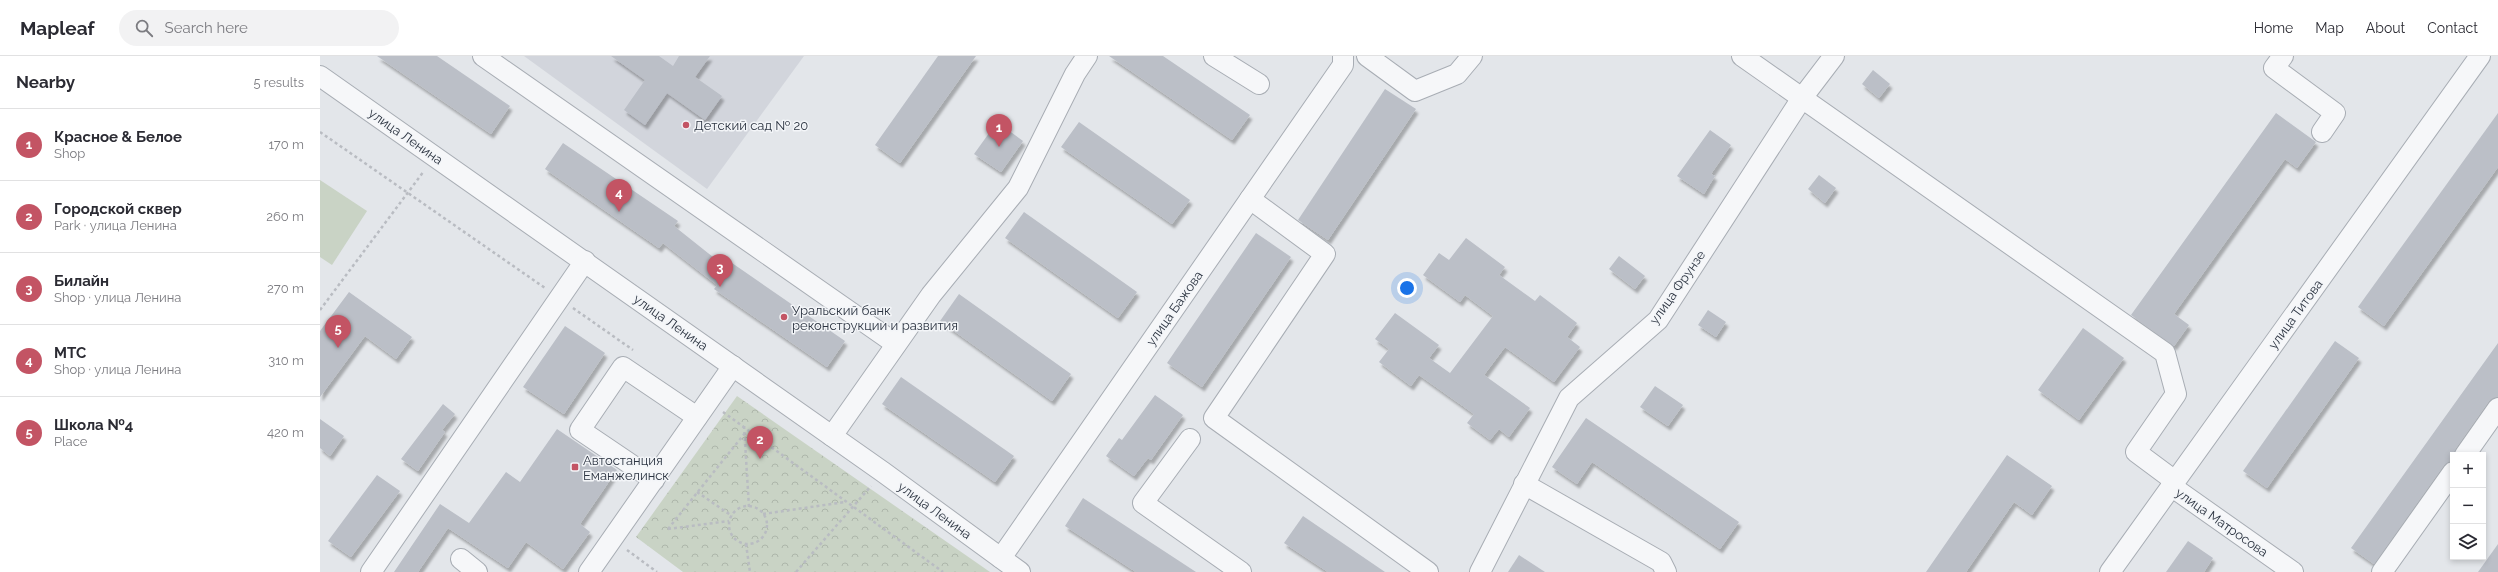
<!DOCTYPE html>
<meta charset="utf-8">
<style>
body{margin:0;font-family:Raleway,sans-serif;background:#f2f2f3;color:#2b2b33}
.controls{position:absolute;right:12px;bottom:12px;display:grid;overflow:hidden;border-radius:0px;box-shadow:0 2px 6px #0003}
.controls button{width:36px;height:36px;display:grid;place-items:center;padding:0;border:0;border-bottom:1px solid #e1e1e2;background:#fff;color:#2b2b33;font:20px sans-serif}
.you{position:absolute;left:1087px;top:232px;width:14px;height:14px;margin:-10px;border:3px solid #fff;border-radius:50%;background:#1a73e8;box-shadow:0 0 0 6px #1a73e833}
.badge{display:grid;place-items:center;width:26px;height:26px;border-radius:50%;background:#c35464;color:#fff;font-size:13px;font-weight:700}
.pin{position:absolute;translate:-50% -33px;filter:drop-shadow(0 1px 2px #0008)}
.pin::after{content:'';position:absolute;top:21px;width:14px;height:12px;background:inherit;clip-path:polygon(0 0,100% 0,50% 100%)}
.list{margin:0;padding:0;list-style:none}
h2{display:flex;justify-content:space-between;align-items:center;height:52px;margin:0;padding:0 16px;font-size:17px}
h2 small{font-size:13px;font-weight:400;color:#7c7c81}
.list li{display:grid;grid-template-columns:26px 1fr auto;gap:12px;align-items:center;box-sizing:border-box;height:72px;padding:0 16px;border-top:1px solid #e1e1e2}
.list b{display:block;font-size:15px;white-space:nowrap}
.list p{margin:0;font-size:13px;white-space:nowrap;color:#7c7c81}
.list em{font-size:13px;font-style:normal;color:#7c7c81}
.icon{flex:none;width:22px;height:22px;fill:none;stroke:currentColor;stroke-width:2;stroke-linecap:round;stroke-linejoin:round}
.map{position:relative;flex:none;width:2178px;height:516px;overflow:hidden}
header{display:flex;align-items:center;gap:24px;box-sizing:border-box;height:56px;padding:0 20px;background:#fff;border-bottom:1px solid #e1e1e2}
header strong{font-size:19px}
nav{display:flex;gap:22px;margin-inline-start:auto;font-size:14px}
.search{width:280px;height:36px;background:#f2f2f3;display:flex;align-items:center;gap:10px;box-sizing:border-box;padding:0 14px;border-radius:22px;color:#7c7c81;font-size:15px}
main{display:flex}
aside{flex:1;background:#fff}
.map>svg:first-child{display:block}
.built{fill:#d2d5dc}
.forest{fill:url(#forest-crowns)}
.garden{fill:#c9d3c5}
.building{fill:#bbbfc7;filter:url(#shadow)}
.lines{fill:none;stroke-linecap:round;stroke-linejoin:round}
.minor-casing{stroke:#a8adb4;stroke-width:22}
.path{stroke:#b9bcc2;stroke-width:2.5;stroke-dasharray:3 3;stroke-linecap:butt}
.minor{stroke:#f6f7f9;stroke-width:20}
.poi-dot{fill:#c35464;stroke:#f3f5f8;stroke-width:1.5}
.labels{text-anchor:middle;stroke-width:3;stroke-linejoin:round;paint-order:stroke}
.poi-label{font-size:13px;fill:#2c3441;stroke:#f3f5f8;text-anchor:start}
.street-label{font-size:13px;fill:#2c3441;stroke:#f3f5f8}
</style>
<header>
<strong>Mapleaf</strong>
<div class="search"><svg class="icon" aria-label="search" viewBox="0 0 24 24"><circle cx="10" cy="10" r="6"/><path d="M15 15l6 6"/></svg>Search here</div>
<nav><a>Home</a><a>Map</a><a>About</a><a>Contact</a></nav>
</header>
<main>
<aside>
<h2>Nearby<small>5 results</small></h2>
<ul class="list">
<li><span class="badge">1</span><div><b>Красное &amp; Белое</b><p>Shop</p></div><em>170 m</em></li>
<li><span class="badge">2</span><div><b>Городской сквер</b><p>Park · улица Ленина</p></div><em>260 m</em></li>
<li><span class="badge">3</span><div><b>Билайн</b><p>Shop · улица Ленина</p></div><em>270 m</em></li>
<li><span class="badge">4</span><div><b>МТС</b><p>Shop · улица Ленина</p></div><em>310 m</em></li>
<li><span class="badge">5</span><div><b>Школа №4</b><p>Place</p></div><em>420 m</em></li>
</ul>
</aside>
<div class="map">
<svg width="2178" height="516" viewBox="0 0 2178 516">
<defs>
<pattern id="forest-crowns" width="20" height="18" patternUnits="userSpaceOnUse"><rect width="20" height="18" fill="#c9d3c5"/><path d="M2 6a3 3 0 1 1 6 0M12 15a3 3 0 1 1 6 0" fill="none" stroke="#adb6aa"/></pattern>
<filter id="shadow"><feDropShadow dx="2.5" dy="4.5" stdDeviation="1" flood-color="#0004"/></filter>
</defs>
<rect width="100%" height="100%" fill="#e3e6ea"/>
<!-- built -->
<polygon class="built" points="204,0 484,0 387,133"/>
<!-- forest -->
<polygon class="forest" points="417,340 670,516 363,516 316,481"/>
<!-- garden -->
<polygon class="garden" points="0,124 47,155 12,209 0,201"/>
<!-- building -->
<g class="building">
<polygon points="57,0 117,0 190,50 171,78"/>
<polygon points="291,0 339,0 353,10 359,0 390,0 375,21 402,40 385,64 347,37 325,69 304,54 325,24"/>
<polygon points="618,0 656,0 580,107 555,89"/>
<polygon points="789,0 843,0 930,59 912,84"/>
<polygon points="1553,14 1570,28 1559,42 1542,28"/>
<polygon points="1065,33 1096,53 1008,184 978,164"/>
<polygon points="1956,57 1996,86 1977,112 1965,103 1854,258 1869,269 1854,290 1811,259"/>
<polygon points="2178,57 2178,111 2064,270 2038,251"/>
<polygon points="677,66 703,85 681,116 654,98"/>
<polygon points="759,66 870,144 852,168 741,91"/>
<polygon points="1390,74 1411,89 1391,118 1395,120 1384,138 1357,120"/>
<polygon points="243,87 358,165 354,170 408,213 412,207 525,285 507,311 394,233 397,229 343,187 339,192 225,113"/>
<polygon points="1499,119 1516,132 1505,147 1488,133"/>
<polygon points="704,156 817,236 798,262 685,182"/>
<polygon points="936,177 971,201 882,331 847,307"/>
<polygon points="1146,182 1185,211 1179,219 1215,245 1220,239 1257,267 1247,281 1260,291 1234,326 1185,291 1164,319 1210,352 1189,381 1179,373 1170,384 1147,367 1154,358 1099,319 1091,330 1059,306 1069,293 1055,283 1075,257 1119,289 1109,302 1130,317 1173,260 1145,239 1140,246 1103,219 1119,197 1129,204"/>
<polygon points="1299,200 1325,220 1315,233 1289,213"/>
<polygon points="29,236 92,281 76,303 45,280 0,341 0,275"/>
<polygon points="639,238 751,318 732,345 620,265"/>
<polygon points="1388,254 1406,266 1396,281 1378,269"/>
<polygon points="245,270 285,297 244,358 203,331"/>
<polygon points="1763,272 1804,302 1759,364 1718,334"/>
<polygon points="2015,285 2039,302 1947,432 1923,415"/>
<polygon points="2178,287 2178,340 2169,345 2136,392 2133,403 2124,409 2054,508 2031,492"/>
<polygon points="581,321 694,400 675,426 562,348"/>
<polygon points="1335,330 1363,349 1348,370 1320,351"/>
<polygon points="835,339 863,359 831,404 828,402 814,420 786,400 799,382 802,384"/>
<polygon points="123,348 135,358 122,374 125,376 98,415 81,403"/>
<polygon points="1266,362 1419,466 1400,493 1272,406 1257,428 1232,411"/>
<polygon points="0,363 24,380 10,400 0,392"/>
<polygon points="237,373 297,414 260,468 270,476 243,513 206,486 188,512 128,472 98,516 74,516 120,448 149,467 186,416 200,426"/>
<polygon points="1687,399 1732,430 1712,459 1694,446 1646,516 1606,516"/>
<polygon points="57,419 80,435 31,501 8,485"/>
<polygon points="763,442 876,516 816,516 745,470"/>
<polygon points="983,460 1065,516 1008,516 964,487"/>
<polygon points="1868,485 1893,502 1884,516 1846,516"/>
<polygon points="2178,488 2178,516 2158,516"/>
<polygon points="1199,499 1225,516 1188,516"/>
</g>
<g class="lines">
<defs>
<g id="minor">
<polyline points="163,0 576,288"/>
<polyline points="894,0 939,28"/>
<polyline points="1047,0 1095,35 1137,18 1152,0"/>
<polyline points="1422,0 1845,297 1856,338 1816,396 1855,425"/>
<polyline points="1963,0 1954,12 2015,57 2002,76"/>
<polyline points="0,20 563,416 700,516"/>
<polyline points="930,143 1005,198 894,362 1108,516"/>
<polyline points="512,380 611,239 698,132 755,18 767,0"/>
<polyline points="870,383 823,447 921,516"/>
<polyline points="2145,399 2178,352"/>
<polyline points="334,424 260,374 303,311 377,361"/>
<polyline points="1204,428 1341,506 1346,516"/>
<polyline points="1851,430 1973,516"/>
<polyline points="681,502 1023,9 1023,0"/>
<polyline points="141,503 157,516"/>
<polyline points="51,516 265,205"/>
<polyline points="269,516 413,310"/>
<polyline points="1160,516 1249,342 1338,264 1482,42 1514,0"/>
<polyline points="1790,516 2160,0"/>
<polyline points="2062,516 2133,416"/>
</g>
</defs>
<!-- minor casing -->
<use href="#minor" class="minor-casing"/>
<!-- path -->
<g class="path">
<polyline points="0,76 225,232"/>
<polyline points="253,252 313,294"/>
<polyline points="0,254 104,115"/>
<polyline points="403,356 623,516"/>
<polyline points="424,370 429,451"/>
<polyline points="377,436 412,460"/>
<circle cx="428" cy="469" r="19"/>
<polyline points="443,458 525,446"/>
<polyline points="348,473 425,377"/>
<polyline points="348,473 409,465"/>
<polyline points="426,488 430,516"/>
<polyline points="307,494 337,516"/>
<polyline points="476,516 551,430"/>
</g>
<!-- minor -->
<use href="#minor" class="minor"/>
</g>
<!-- markers -->
<g class="poi-dot">
<circle cx="366" cy="69" r="4"/>
<circle cx="464" cy="261" r="4"/>
<rect x="251" y="407" width="8" height="8" rx="2"/>
</g>
<g class="labels">
<!-- poi labels -->
<g class="poi-label">
<text x="374" y="74">Детский сад № 20</text>
<text x="472" y="259">Уральский банк<tspan x="472" dy="15">реконструкции и развития</tspan></text>
<text x="263" y="409">Автостанция<tspan x="263" dy="15">Еманжелинск</tspan></text>
</g>
<!-- street labels -->
<g class="street-label">
<text transform="translate(86 80) rotate(35)" y="5">улица Ленина</text>
<text transform="translate(1357 231) rotate(-55)" y="5">улица Фрунзе</text>
<text transform="translate(854 252) rotate(-55)" y="5">улица Бажова</text>
<text transform="translate(1975 258) rotate(-54)" y="5">улица Титова</text>
<text transform="translate(351 266) rotate(35)" y="5">улица Ленина</text>
<text transform="translate(615 454) rotate(36)" y="5">улица Ленина</text>
<text transform="translate(1902 466) rotate(35)" y="5">улица Матросова</text>
</g>
</g>
</svg>
<div class="controls">
<button>+</button>
<button>−</button>
<button><svg class="icon" aria-label="layers" viewBox="0 0 24 24"><path d="M12 4l9 5-9 5-9-5zM3 14l9 5 9-5"/></svg></button>
</div>
<div class="you"></div>
<div class="pin badge" style="left:679px;top:91px">1</div>
<div class="pin badge" style="left:440px;top:403px">2</div>
<div class="pin badge" style="left:400px;top:231px">3</div>
<div class="pin badge" style="left:299px;top:156px">4</div>
<div class="pin badge" style="left:18px;top:292px">5</div>
</div>
</main>
